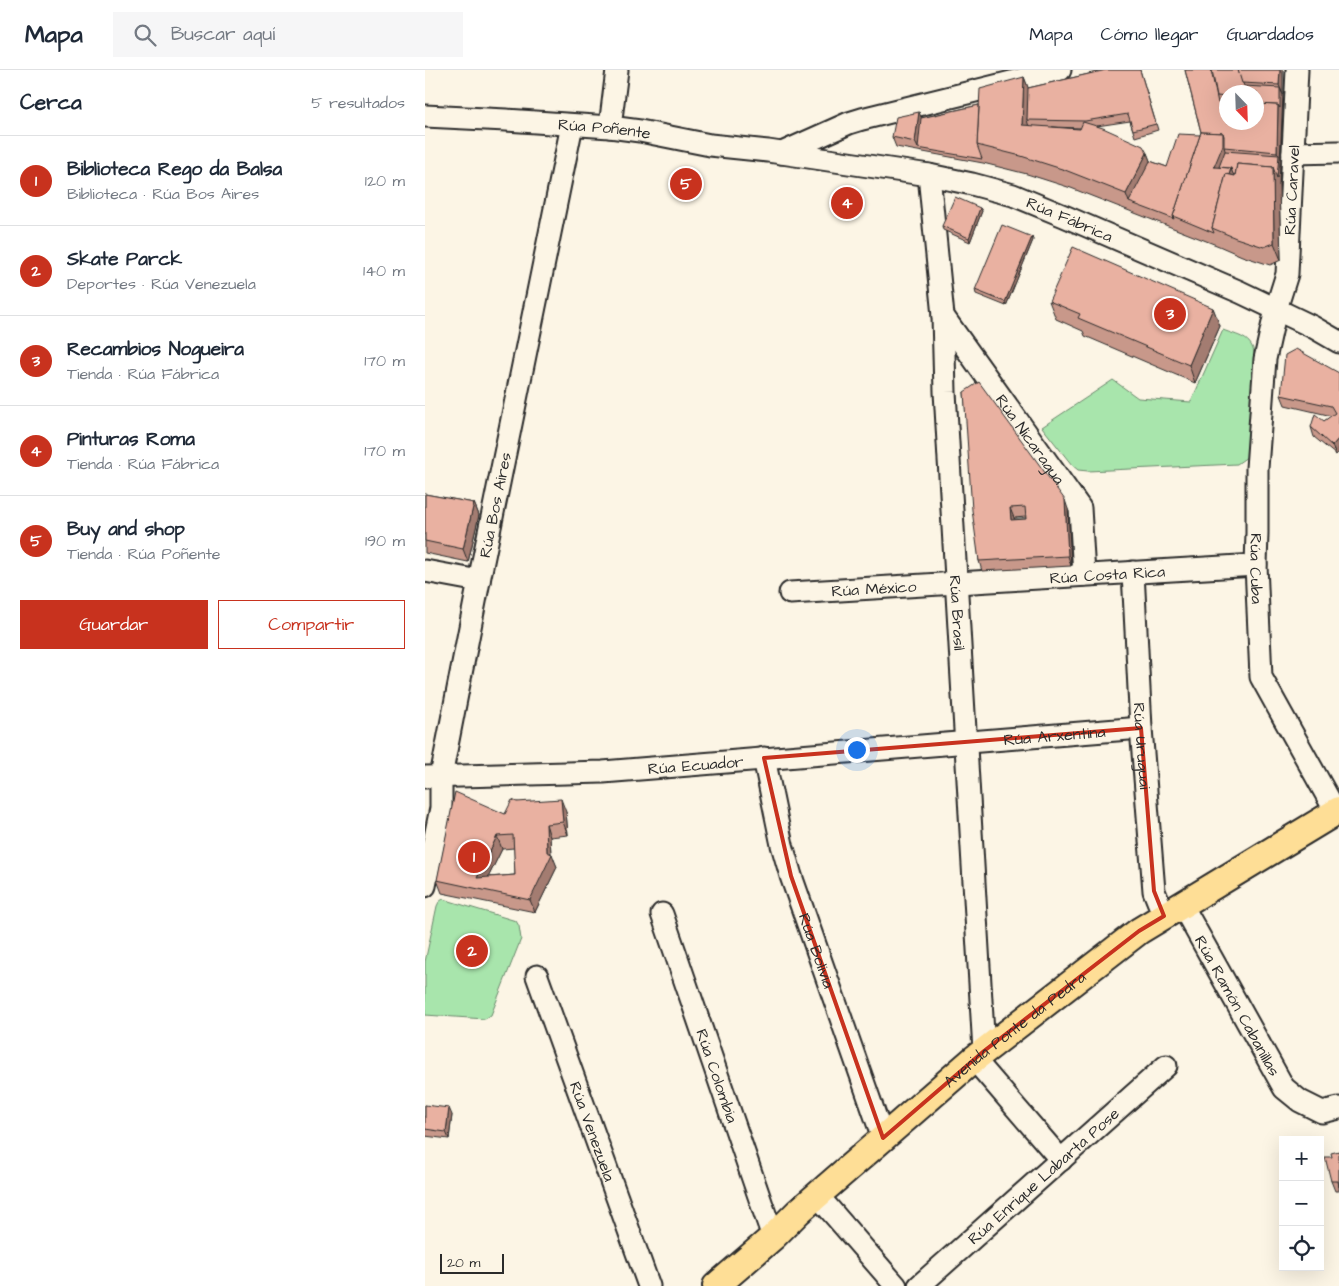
<!DOCTYPE html>
<html lang="es">
<meta charset="utf-8">
<style>
body{margin:0;font-family:"Architects Daughter",sans-serif;background:#f6f6f7;color:#1f2937}
.controls{position:absolute;right:15px;bottom:15px;display:grid;overflow:hidden;border-radius:0px;box-shadow:0 5px 20px #0002}
.controls button{width:45px;height:45px;display:grid;place-items:center;padding:0;border:0;border-bottom:1px solid #e0e1e3;background:#fff;color:#1f2937;font:25px sans-serif}
.compass{position:absolute;left:794px;top:15px;width:45px;height:45px;border-radius:50%;background:#fff;box-shadow:0 5px 20px #0002;rotate:157deg}
.scale{position:absolute;left:15px;bottom:12px;width:64px;box-sizing:border-box;padding-left:5px;border:2px solid #2b2b2b;border-top:0;font-size:14px;line-height:18px;white-space:nowrap;color:#2b2b2b;-webkit-text-stroke:4px #fcf5e5;paint-order:stroke}
.you{position:absolute;left:431px;top:679px;width:18px;height:18px;margin:-12px;border:4px solid #fff;border-radius:50%;background:#1a73e8;box-shadow:0 0 0 8px #1a73e833}
.badge{display:grid;place-items:center;width:32px;height:32px;border-radius:50%;background:#c8321e;color:#fff;font-size:16px;font-weight:700}
.pin{position:absolute;translate:-50% -50%;border:2px solid #fff;box-shadow:0 1px 5px #0006}
.list{margin:0;padding:0;list-style:none}
h2{display:flex;justify-content:space-between;align-items:center;height:65px;margin:0;padding:0 20px;font-size:21px}
h2 small{font-size:16px;font-weight:400;color:#747a83}
.list li{display:grid;grid-template-columns:32px 1fr auto;gap:15px;align-items:center;box-sizing:border-box;height:90px;padding:0 20px;border-top:1px solid #e0e1e3}
.list b{display:block;font-size:19px;white-space:nowrap}
.list p{margin:0;font-size:16px;white-space:nowrap;color:#747a83}
.list em{font-size:16px;font-style:normal;color:#747a83}
.actions{display:flex;gap:10px;padding:15px 20px}
.actions a{flex:1;padding:11px 0;border:1px solid #c8321e;border-radius:0px;text-align:center;font-size:18px;color:#c8321e}
.actions .main{background:#c8321e;color:#fff}
.icon{flex:none;width:28px;height:28px;fill:none;stroke:currentColor;stroke-width:2;stroke-linecap:round;stroke-linejoin:round}
.map{position:relative;flex:none;width:914px;height:1216px;overflow:hidden}
header{display:flex;align-items:center;gap:30px;box-sizing:border-box;height:70px;padding:0 25px;background:#fff;border-bottom:1px solid #e0e1e3}
header strong{font-size:24px}
nav{display:flex;gap:28px;margin-inline-start:auto;font-size:18px}
.search{width:350px;height:45px;background:#f6f6f7;display:flex;align-items:center;gap:12px;box-sizing:border-box;padding:0 18px;border-radius:0px;color:#747a83;font-size:19px}
main{display:flex}
aside{flex:1;background:#fff}
.map>svg:first-child{display:block}
.green{fill:#a8e5ac;stroke:#6a886c}
.lines{fill:none;stroke-linecap:round;stroke-linejoin:round}
.minor-casing{stroke:#2b2b2b;stroke-width:25}
.major-casing{stroke:#2b2b2b;stroke-width:30}
.minor{stroke:#fcf5e5;stroke-width:21}
.major{stroke:#fede96;stroke-width:26}
.wall{fill:#c8988a;stroke:#2b2b2b;fill-rule:evenodd}
.shaded-wall{fill:#a37c71;stroke:#2b2b2b}
.building{fill:#e9b1a1;stroke:#2b2b2b;fill-rule:evenodd}
.marked{fill:none;stroke:#c8321e;stroke-width:4;stroke-linejoin:round}
.labels{text-anchor:middle;stroke-width:4.5;stroke-linejoin:round;paint-order:stroke}
.street-label{font-size:16px;fill:#2b2b2b;stroke:#fcf5e5}
</style>
<header>
<strong>Mapa</strong>
<div class="search"><svg class="icon" aria-label="search" viewBox="0 0 24 24"><circle cx="10" cy="10" r="6"/><path d="M15 15l6 6"/></svg>Buscar aquí</div>
<nav><a>Mapa</a><a>Cómo llegar</a><a>Guardados</a></nav>
</header>
<main>
<aside>
<h2>Cerca<small>5 resultados</small></h2>
<ul class="list">
<li><span class="badge">1</span><div><b>Biblioteca Rego da Balsa</b><p>Biblioteca · Rúa Bos Aires</p></div><em>120 m</em></li>
<li><span class="badge">2</span><div><b>Skate Parck</b><p>Deportes · Rúa Venezuela</p></div><em>140 m</em></li>
<li><span class="badge">3</span><div><b>Recambios Nogueira</b><p>Tienda · Rúa Fábrica</p></div><em>170 m</em></li>
<li><span class="badge">4</span><div><b>Pinturas Roma</b><p>Tienda · Rúa Fábrica</p></div><em>170 m</em></li>
<li><span class="badge">5</span><div><b>Buy and shop</b><p>Tienda · Rúa Poñente</p></div><em>190 m</em></li>
</ul>
<div class="actions"><a class="main">Guardar</a><a>Compartir</a></div>
</aside>
<div class="map">
<svg width="914" height="1216" viewBox="0 0 914 1216">
<rect width="100%" height="100%" fill="#fcf5e5"/>
<filter id="ink" filterUnits="userSpaceOnUse"><feTurbulence type="fractalNoise" baseFrequency=".02" numOctaves="2"/><feDisplacementMap in="SourceGraphic" scale="10" xChannelSelector="R" yChannelSelector="G"/><feConvolveMatrix kernelMatrix="1 2 1 2 8 2 1 2 1" color-interpolation-filters="sRGB"/></filter>
<g filter="url(#ink)">
<!-- green -->
<g class="green">
<path d="M798 260C813 266 827 267 829 284L822 387 812 394 663 401 653 400 647 395 617 357 688 310 713 328 766 332Z"/>
<polygon points="18,829 91,851 94,856 96,869 66,945 60,949 0,945 0,892 12,836 14,832"/>
</g>
<g class="lines">
<defs>
<g id="minor">
<path id="s1" d="M872 0 862 204 851 239 840 289 832 398V463L831 495 836 607 911 742"/>
<path id="s2" d="M0 46 81 50 185 57 215 61 285 75 343 81 504 105 547 114 588 125 639 146 815 222 888 257 914 272"/>
<polyline points="185,57 192,0"/>
<polyline points="357,83 424,53 437,49 635,0"/>
<polyline points="868,83 914,82"/>
<path id="s3" d="M504 105 518 246 520 322 559 981"/>
<path id="s4" d="M518 246 655 438 659 505"/>
<polyline points="0,501 54,511"/>
<path id="s5" d="M708 502 716 658 729 821 739 846"/>
<path id="s6" d="M365 523 831 495"/>
<path id="s7" d="M339 688 357 775 366 806 458 1068"/>
<path id="s8" d="M0 707 178 702 716 658"/>
<path id="s9" d="M0 816 16 738V706L19 691 54 511 147 55"/>
<path id="s10" d="M757 835 859 1018 875 1031 897 1042 914 1038"/>
<path id="s11" d="M237 844 348 1167"/>
<path id="s12" d="M112 906 224 1216"/>
<polyline points="549,989 636,1090"/>
<polyline points="393,1126 471,1216"/>
<path id="s13" d="M494 1216 741 996"/>
</g>
<g id="major">
<path id="s14" d="M291 1216 348 1167 373 1142 549 989 714 861 914 740"/>
</g>
</defs>
<!-- minor casing -->
<use href="#minor" class="minor-casing"/>
<!-- major casing -->
<use href="#major" class="major-casing"/>
<!-- minor -->
<use href="#minor" class="minor"/>
<!-- major -->
<use href="#major" class="major"/>
</g>
<!-- wall -->
<g class="wall">
<path d="M681 0H715L733 60 710 67 705 51 672 56 722 83 725 91 742 97 775 65 776 62 760 0H858L856 92 854 115 856 190 845 195 817 186 794 176 646 118 602 104 558 93 471 77 467 67 496 48 554 35 599 7 603 18ZM802 22H832L802 52ZM627 57 655 58V59Z"/>
<polygon points="555,138 557,141 545,172 518,160 517,156"/>
<polygon points="607,167 608,170 581,236 551,224 550,220"/>
<polygon points="624,231 788,238 795,256 770,313 660,266 658,261 631,249"/>
<polygon points="914,303 914,382 911,385 889,367 886,357 899,351 907,346 860,335 856,325"/>
<path d="M539 322 643 439 646 496 557 501 554 491ZM601 447V449H589V448Z"/>
<polygon points="0,424 49,433 54,445 43,492 0,483"/>
<path d="M92 732 141 742 143 765 125 767 126 784 132 797 110 842 17 823 12 810ZM89 778 90 805 63 807 77 779Z"/>
<polygon points="0,1035 27,1045 24,1069 0,1066"/>
<polygon points="914,1081 914,1121 910,1121 906,1111 907,1087"/>
</g>
<!-- shaded-wall -->
<g class="shaded-wall">
<polygon points="855,0 858,0 858,25 854,15"/>
<polygon points="599,7 606,25 602,50 604,57 597,55"/>
<polygon points="855,18 858,25 854,115 856,190 849,173 848,97 854,85 852,82 853,35"/>
<polygon points="494,42 498,52 493,78 490,72"/>
<polygon points="798,63 802,76 799,77 802,87 796,103 789,97"/>
<polygon points="722,83 729,101 704,132 701,124"/>
<polygon points="806,98 811,111 790,159"/>
<polygon points="555,138 557,141 545,172 544,168"/>
<polygon points="607,167 608,170 581,236 580,232"/>
<polygon points="788,238 795,256 770,313 764,295"/>
<polygon points="914,368 914,382 911,385 907,376"/>
<polygon points="640,430 643,439 646,496 643,486"/>
<polygon points="49,433 54,445 43,492 38,479"/>
<polygon points="585,438 589,448 590,459 586,450"/>
<polygon points="136,729 141,742 143,765 138,752"/>
<polygon points="121,754 125,767 126,786 127,784 132,797 110,842 105,830 122,782"/>
<polygon points="72,766 77,779 57,820 52,808"/>
<polygon points="24,1038 27,1045 24,1069 21,1062"/>
</g>
<!-- building -->
<g class="building">
<polygon points="681,0 715,0 731,54 708,60 703,44 660,51 602,50 603,18"/>
<polygon points="760,0 786,0 793,33 802,33 802,52 832,52 832,34 853,35 852,82 799,77 799,66 798,63 776,62"/>
<polygon points="787,0 813,0 819,16 855,18 855,38 853,35 832,34 832,22 802,22 802,27 792,26"/>
<polygon points="813,0 855,0 854,15 817,13"/>
<polygon points="599,7 597,55 655,59 658,52 678,58 718,76 722,83 701,124 640,100 596,86 552,75 555,19"/>
<polygon points="554,35 552,75 557,89 493,78 496,48"/>
<polygon points="494,42 490,72 467,67 471,47"/>
<polygon points="776,62 798,63 798,75 789,97 806,98 804,105 801,104 787,158 789,163 748,146"/>
<polygon points="753,64 775,65 748,146 749,149 704,132 725,91 742,97"/>
<polygon points="800,81 854,85 852,108 848,97 812,94 810,105 808,104 806,98 794,97"/>
<polygon points="812,94 848,97 849,173 839,177 811,168 787,158 801,104 810,106"/>
<polygon points="530,127 555,138 544,168 517,156"/>
<polygon points="577,155 607,167 580,232 550,220"/>
<polygon points="648,177 788,238 764,295 653,248 655,244 624,231"/>
<polygon points="871,279 914,303 914,368 907,376 886,357 890,344 899,351 910,343 906,336 856,325 860,285"/>
<path d="M554 312 640 430 643 486 554 491 547 440 539 322ZM600 437 601 449 586 450 585 438Z"/>
<polygon points="0,424 49,433 38,479 0,471"/>
<path d="M30 722 80 744 87 730 92 732 136 729 138 752 121 754 122 782 127 784 105 830 12 810ZM88 765 90 805 52 808 72 766Z"/>
<polygon points="0,1035 24,1038 21,1062 0,1059"/>
<polygon points="914,1081 914,1117 913,1111 906,1111 900,1087 907,1087 906,1083"/>
</g>
</g>
<!-- marked area -->
<path class="marked" d="M716 658 729 821 739 846 714 861 559 981 458 1068 366 806 339 688Z"/>
<g class="labels">
<!-- street labels -->
<g class="street-label">
<text dy="6" stroke="none"><textPath href="#s2" startOffset="180">Rúa Poñente</textPath></text>
<text transform="translate(866 120) rotate(-87)" y="6">Rúa Caravel</text>
<text dy="6" stroke="none"><textPath href="#s2" startOffset="656">Rúa Fábrica</textPath></text>
<text dy="6" stroke="none"><textPath href="#s4" startOffset="151">Rúa Nicaragua</textPath></text>
<text dy="6" stroke="none"><textPath href="#s9" startOffset="388">Rúa Bos Aires</textPath></text>
<text dy="6" stroke="none"><textPath href="#s1" startOffset="502">Rúa Cuba</textPath></text>
<text dy="6" stroke="none"><textPath href="#s6" startOffset="318">Rúa Costa Rica</textPath></text>
<text dy="6" stroke="none"><textPath href="#s6" startOffset="84">Rúa México</textPath></text>
<text dy="6" stroke="none"><textPath href="#s3" startOffset="439">Rúa Brasil</textPath></text>
<text dy="6" stroke="none"><textPath href="#s8" startOffset="631">Rúa Arxentina</textPath></text>
<text dy="6" stroke="none"><textPath href="#s5" startOffset="174">Rúa Uruguai</textPath></text>
<text dy="6" stroke="none"><textPath href="#s8" startOffset="271">Rúa Ecuador</textPath></text>
<text dy="6" stroke="none"><textPath href="#s7" startOffset="200">Rúa Bolivia</textPath></text>
<text dy="6" stroke="none"><textPath href="#s10" startOffset="115">Rúa Ramón Cabanillas</textPath></text>
<text dy="6" stroke="none"><textPath href="#s14" startOffset="394">Avenida Ponte da Pedra</textPath></text>
<text dy="6" stroke="none"><textPath href="#s11" startOffset="171">Rúa Colombia</textPath></text>
<text dy="6" stroke="none"><textPath href="#s12" startOffset="165">Rúa Venezuela</textPath></text>
<text dy="6" stroke="none"><textPath href="#s13" startOffset="166">Rúa Enrique Labarta Pose</textPath></text>
</g>
</g>
</svg>
<div class="controls">
<button>+</button>
<button>−</button>
<button><svg class="icon" aria-label="locate" viewBox="0 0 24 24"><circle cx="12" cy="12" r="6"/><path d="M12 2v4M12 18v4M2 12h4M18 12h4"/></svg></button>
</div>
<svg class="compass" viewBox="-18 -18 36 36"><path d="M0-13l5 13h-10z" fill="#e53935"/><path d="M0 13l5-13h-10z" fill="#747a83"/></svg>
<div class="scale">20 m</div>
<div class="you"></div>
<div class="pin badge" style="left:49px;top:787px">1</div>
<div class="pin badge" style="left:47px;top:881px">2</div>
<div class="pin badge" style="left:745px;top:244px">3</div>
<div class="pin badge" style="left:422px;top:133px">4</div>
<div class="pin badge" style="left:261px;top:114px">5</div>
</div>
</main>
